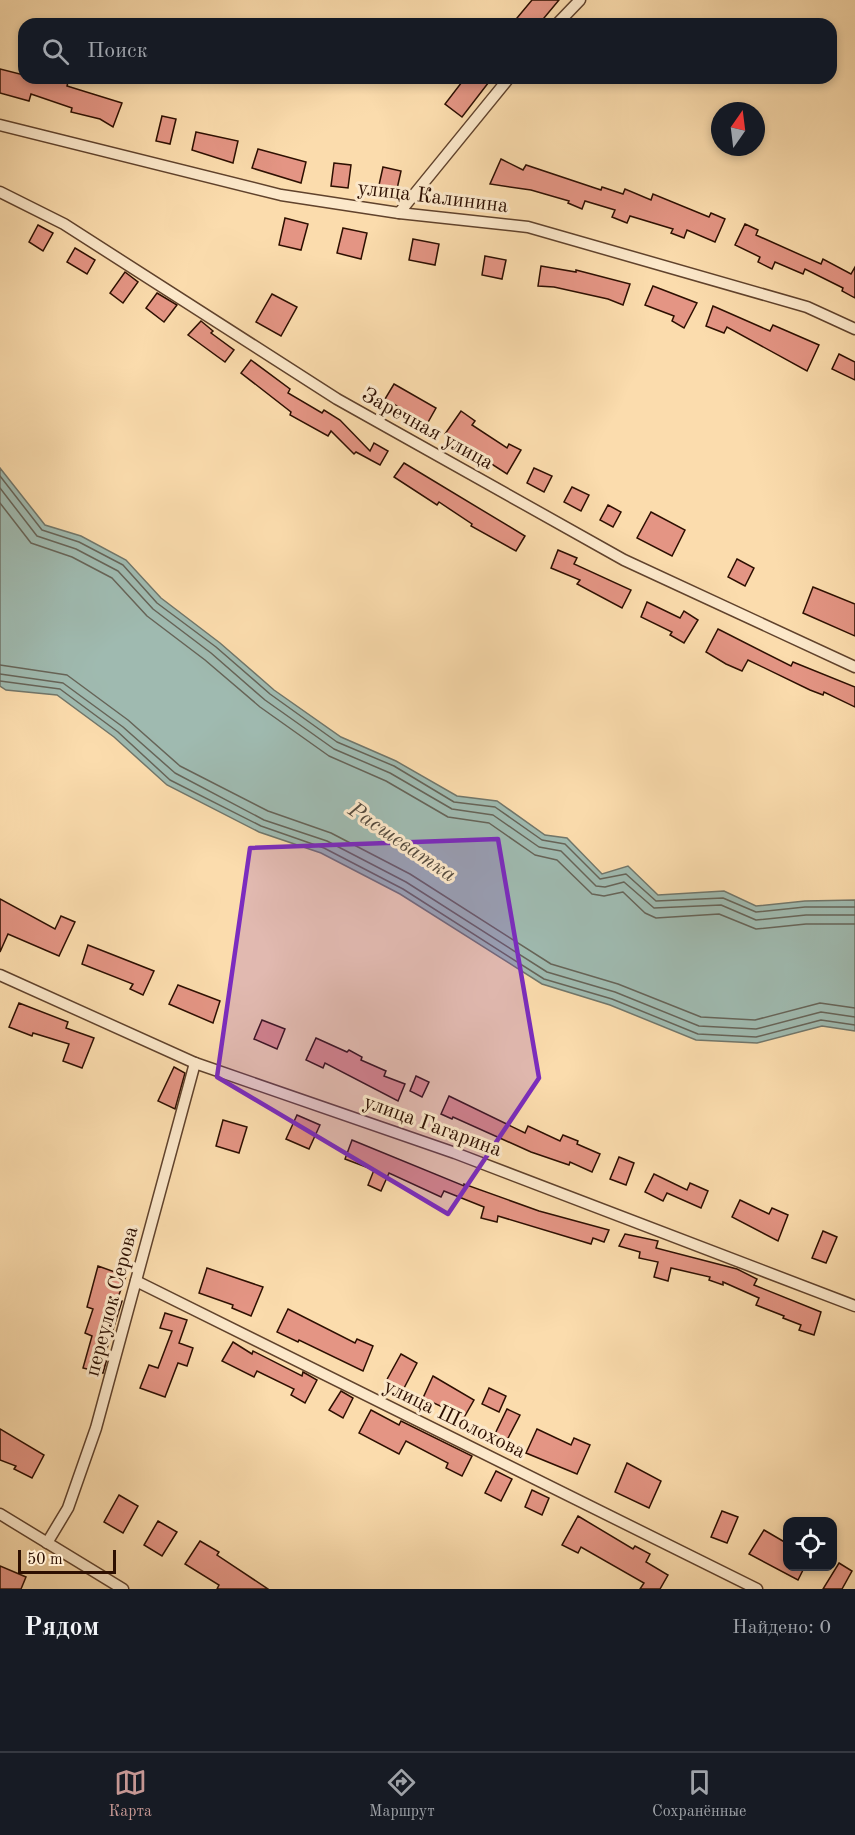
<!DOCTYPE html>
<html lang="ru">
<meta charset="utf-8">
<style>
body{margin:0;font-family:"Old Standard TT",serif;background:#242831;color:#f1f3f6}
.controls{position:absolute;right:18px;bottom:18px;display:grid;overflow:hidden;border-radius:12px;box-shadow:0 3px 9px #0003}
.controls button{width:54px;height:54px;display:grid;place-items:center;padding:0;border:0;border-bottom:2px solid #363941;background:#171b24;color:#f1f3f6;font:30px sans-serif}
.compass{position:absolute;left:711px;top:102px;width:54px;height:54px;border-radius:50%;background:#171b24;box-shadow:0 3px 9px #0003;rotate:14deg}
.scale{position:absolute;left:18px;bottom:15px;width:98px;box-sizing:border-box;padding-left:6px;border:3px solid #2d0f01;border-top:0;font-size:16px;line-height:21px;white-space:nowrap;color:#2d0f01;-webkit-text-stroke:4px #fce8ca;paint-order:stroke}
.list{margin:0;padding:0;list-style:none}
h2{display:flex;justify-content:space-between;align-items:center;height:78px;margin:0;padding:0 24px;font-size:26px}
h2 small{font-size:20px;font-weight:400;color:#9ea1a6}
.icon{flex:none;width:33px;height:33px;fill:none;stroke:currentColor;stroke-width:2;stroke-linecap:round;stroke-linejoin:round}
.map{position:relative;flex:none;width:855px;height:1589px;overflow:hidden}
.search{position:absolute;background:#171b24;box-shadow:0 3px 9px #0003;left:18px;right:18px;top:18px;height:66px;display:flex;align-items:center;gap:15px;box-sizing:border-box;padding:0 21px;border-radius:18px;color:#9ea1a6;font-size:22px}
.sheet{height:162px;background:#171b24}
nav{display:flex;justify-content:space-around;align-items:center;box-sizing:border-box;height:84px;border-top:2px solid #363941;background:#171b24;font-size:16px;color:#9ea1a6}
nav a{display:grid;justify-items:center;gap:3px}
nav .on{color:#c59692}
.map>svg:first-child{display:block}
.water{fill:#9fbab0;stroke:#71766a;stroke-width:1.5}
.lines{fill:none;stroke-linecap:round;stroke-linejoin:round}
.shore{stroke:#666458;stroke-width:1.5}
.building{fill:#e49584;stroke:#2d0f01;stroke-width:1.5}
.street-casing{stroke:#60422c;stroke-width:13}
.street{stroke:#fce8ca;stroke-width:10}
.marked{fill:#7b2cbf;fill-opacity:0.2;stroke:#7b2cbf;stroke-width:4.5;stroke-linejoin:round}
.labels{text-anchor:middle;stroke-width:6;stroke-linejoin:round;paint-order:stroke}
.street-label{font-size:21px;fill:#2d0f01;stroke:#fce8ca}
.water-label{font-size:22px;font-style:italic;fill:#554b3e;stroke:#fce8ca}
</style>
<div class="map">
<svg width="855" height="1589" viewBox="0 0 855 1589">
<rect width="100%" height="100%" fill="#fbdcad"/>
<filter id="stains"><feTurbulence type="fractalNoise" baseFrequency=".00333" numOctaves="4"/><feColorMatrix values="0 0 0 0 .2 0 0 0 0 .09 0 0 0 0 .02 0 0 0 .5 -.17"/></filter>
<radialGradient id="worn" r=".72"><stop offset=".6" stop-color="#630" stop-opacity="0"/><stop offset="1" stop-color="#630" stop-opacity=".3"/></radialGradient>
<!-- water -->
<polygon class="water" points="0,468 45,525 81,536 126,560 161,598 220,643 274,690 341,737 396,761 457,796 497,801 545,835 567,838 602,874 628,866 658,895 724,891 756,906 805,901 855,900 855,1031 822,1026 757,1043 696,1040 610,1005 542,984 400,894 321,853 259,832 167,785 114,737 57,695 6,690 0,686"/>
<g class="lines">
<!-- shore -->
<g class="shore">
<polyline points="0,476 42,530 79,542 123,565 157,603 216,647 270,694 337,742 394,766 454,802 495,807 542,840 565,844 600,879 626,874 656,901 723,898 756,912 805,907 855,907"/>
<polyline points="0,488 37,536 76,549 118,571 153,609 211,653 265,700 334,749 390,773 452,809 493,815 539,847 561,851 596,886 605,887 624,882 654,908 721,905 756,920 806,915 855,915"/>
<polyline points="0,503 31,543 72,557 112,578 147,616 205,660 260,707 329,756 386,781 448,817 489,823 535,855 557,860 592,894 604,896 623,892 645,913 656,918 719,914 756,929 806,924 855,924"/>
<polyline points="0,665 67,675 128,720 180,766 268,811 331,833 410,874 551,964 618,984 701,1017 755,1020 820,1003 855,1008"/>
<polyline points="0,674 63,683 123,727 175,773 264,820 327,841 406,882 547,972 615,992 699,1026 756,1029 821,1012 855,1017"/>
<polyline points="0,681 60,689 118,732 170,780 261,826 324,848 403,889 544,979 612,999 698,1034 756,1037 821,1020 855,1025"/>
</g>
</g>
<!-- building -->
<g class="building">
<polygon points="532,0 559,0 539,24 512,24"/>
<polygon points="0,69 24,75 24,78 48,82 50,78 55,78 68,82 67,86 122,103 113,127 100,119 71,112 72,108 31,94 29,101 0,93"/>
<polygon points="465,78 492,78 462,117 445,104"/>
<polygon points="162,116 176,119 170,144 156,141"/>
<polygon points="196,132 238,141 233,163 192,150"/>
<polygon points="258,149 306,162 301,183 252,168"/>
<polygon points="501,159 523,170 526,165 601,190 602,187 623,194 625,189 651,200 653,194 709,217 711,213 725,219 715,242 687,230 684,238 671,233 673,229 630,216 627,223 612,217 615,210 585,201 582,209 568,203 569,201 531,190 490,184"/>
<polygon points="334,163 351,165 348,188 331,186"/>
<polygon points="383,167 401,171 397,189 379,185"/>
<polygon points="285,218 308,224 301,250 279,245"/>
<polygon points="745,224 758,230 756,235 821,264 823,259 851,274 855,267 855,298 842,291 843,288 805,269 803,274 775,262 772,269 758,262 760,257 735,245"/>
<polygon points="38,225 53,233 43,251 29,242"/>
<polygon points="343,228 367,233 361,259 337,253"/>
<polygon points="413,239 439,244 435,265 409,260"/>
<polygon points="75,248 95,260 87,274 67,262"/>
<polygon points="485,256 506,260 502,279 482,275"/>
<polygon points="541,266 576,272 576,270 630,284 623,305 608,299 554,287 538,286"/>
<polygon points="125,272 138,282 123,303 110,293"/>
<polygon points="653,286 697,303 684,328 672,321 674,316 645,305"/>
<polygon points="157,293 177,305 164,322 146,308"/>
<polygon points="272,294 297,307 281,336 256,322"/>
<polygon points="713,306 770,331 773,325 819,345 807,371 727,327 724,333 706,326"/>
<polygon points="201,321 213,331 211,333 234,350 225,362 188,335"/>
<polygon points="839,354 855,362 855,380 832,369"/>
<polygon points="251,360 290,389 288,393 322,413 324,410 340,420 370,451 374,443 388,451 380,465 356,452 354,454 331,431 328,436 290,415 291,412 241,373"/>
<polygon points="394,384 436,408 427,424 385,399"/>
<polygon points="461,411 475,421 472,425 507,448 509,444 521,450 507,474 445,434"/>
<polygon points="404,463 525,536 516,551 471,526 472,524 439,502 437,505 394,477"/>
<polygon points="534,468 552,476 544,492 527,483"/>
<polygon points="572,487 589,495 581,511 564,502"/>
<polygon points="608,505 621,512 613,527 600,520"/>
<polygon points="651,512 685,530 672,556 637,538"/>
<polygon points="558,550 577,558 574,564 631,590 622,608 577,584 580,580 551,568"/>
<polygon points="737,559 754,568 745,586 728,577"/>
<polygon points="813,587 855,604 855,636 803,613"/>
<polygon points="647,602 680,618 684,611 698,620 684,643 670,635 672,632 641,617"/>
<polygon points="718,629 791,666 793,662 855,687 855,707 824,692 823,695 810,690 748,660 742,671 726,664 706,652"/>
<polygon points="0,899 55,929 61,916 75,922 59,956 8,934 0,952"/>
<polygon points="88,945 154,971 143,995 130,989 133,984 82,964"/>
<polygon points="178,985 220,1001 213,1023 169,1004"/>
<polygon points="19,1003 68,1022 66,1028 94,1038 82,1068 63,1061 69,1044 33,1033 32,1036 9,1027"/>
<polygon points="262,1020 285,1029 277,1049 254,1039"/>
<polygon points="316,1038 347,1052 349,1050 362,1057 361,1060 386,1071 384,1076 405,1084 398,1101 325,1063 323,1068 306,1060"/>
<polygon points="174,1067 185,1073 175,1109 158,1101"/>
<polygon points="416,1076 429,1082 422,1097 410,1091"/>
<polygon points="449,1096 525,1133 528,1126 560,1141 563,1135 578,1141 577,1144 600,1154 592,1172 570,1162 569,1165 531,1152 453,1117 452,1119 441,1114"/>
<polygon points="297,1115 320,1125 309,1149 286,1139"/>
<polygon points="223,1120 247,1127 239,1153 216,1146"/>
<polygon points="352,1140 464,1186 464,1184 539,1211 609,1230 604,1242 593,1238 591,1244 498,1216 497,1222 481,1218 484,1207 444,1191 441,1197 389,1173 381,1191 368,1185 374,1170 345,1159"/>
<polygon points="619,1157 634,1163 626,1185 610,1179"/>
<polygon points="654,1174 687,1190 690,1183 708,1191 701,1208 667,1193 663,1201 645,1192"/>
<polygon points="740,1200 769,1214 772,1208 788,1215 778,1241 732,1217"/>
<polygon points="823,1231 837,1237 826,1263 812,1258"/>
<polygon points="625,1234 658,1241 656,1248 737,1269 757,1279 754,1285 821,1312 814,1335 799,1330 801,1325 783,1318 784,1316 756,1305 759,1298 723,1282 723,1285 709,1280 710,1277 671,1268 668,1281 654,1277 658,1262 639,1258 640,1252 619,1246"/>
<polygon points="98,1266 126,1276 117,1300 122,1301 105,1355 108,1355 103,1373 83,1368 92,1336 85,1333 93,1309 87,1307"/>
<polygon points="207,1268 263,1287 251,1316 232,1308 233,1305 199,1293"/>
<polygon points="288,1309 355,1343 357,1339 373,1346 363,1371 299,1340 298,1342 277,1332"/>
<polygon points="165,1313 187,1320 179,1343 193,1348 187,1366 178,1363 165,1397 140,1388 149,1365 158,1368 172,1331 160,1328"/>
<polygon points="233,1342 252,1354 253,1351 302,1376 303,1372 317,1380 305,1403 291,1395 294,1389 257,1371 254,1377 222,1361"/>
<polygon points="401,1354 417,1363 402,1392 385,1383"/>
<polygon points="433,1376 474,1400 462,1421 447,1413 449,1410 423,1398"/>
<polygon points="489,1388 506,1396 499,1412 482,1404"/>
<polygon points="341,1391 353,1398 343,1418 329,1410"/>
<polygon points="507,1409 520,1415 506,1442 494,1436"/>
<polygon points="371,1410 399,1425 401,1421 472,1456 462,1476 446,1468 448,1463 406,1441 399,1454 359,1433"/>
<polygon points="0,1429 44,1455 32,1478 14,1469 16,1466 0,1460"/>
<polygon points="537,1429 571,1445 574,1438 590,1445 577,1474 526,1453"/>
<polygon points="627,1463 661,1481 649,1508 615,1492"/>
<polygon points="496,1471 512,1479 501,1501 485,1493"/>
<polygon points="532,1490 549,1498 542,1515 525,1507"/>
<polygon points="119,1495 138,1506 123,1533 104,1522"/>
<polygon points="722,1511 738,1517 727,1543 711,1537"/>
<polygon points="578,1516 633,1549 635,1546 650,1554 646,1562 668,1575 660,1589 640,1589 644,1583 581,1547 578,1553 562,1545"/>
<polygon points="158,1521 177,1532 162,1556 144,1545"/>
<polygon points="764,1530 788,1544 788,1566 805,1566 798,1580 749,1554"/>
<polygon points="200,1541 219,1552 217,1555 268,1589 217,1589 219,1585 185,1564"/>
<polygon points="839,1563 852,1571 842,1589 823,1589"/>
<polygon points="0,1566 26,1577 21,1589 0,1589"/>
</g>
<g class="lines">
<defs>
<g id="street">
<polyline points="557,24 580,0"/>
<polyline points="0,125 281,195 399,213 528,227 807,307 855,329"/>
<polyline points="0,192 64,224 337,399 624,560 855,667"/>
<polyline points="399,213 509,78"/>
<polyline points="0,975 195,1063 455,1153 855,1306"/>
<polyline points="136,1281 757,1589"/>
<polyline points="0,1514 123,1589"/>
<polyline points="47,1543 68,1508 96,1428 195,1063"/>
</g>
</defs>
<!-- street casing -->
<use href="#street" class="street-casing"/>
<!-- street -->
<use href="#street" class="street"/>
</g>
<!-- marked area -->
<path class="marked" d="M498 839 539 1078 448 1214 217 1077 250 848Z"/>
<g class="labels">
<!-- street labels -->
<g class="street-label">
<text transform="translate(433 196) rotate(7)" y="7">улица Калинина</text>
<text transform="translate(428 428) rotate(29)" y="7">Заречная улица</text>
<text transform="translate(433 1125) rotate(20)" y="7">улица Гагарина</text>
<text transform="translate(111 1301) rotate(-75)" y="7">переулок Серова</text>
<text transform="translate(455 1418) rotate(26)" y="7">улица Шолохова</text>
</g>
<!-- water labels -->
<g class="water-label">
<text transform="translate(403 841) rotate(34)" y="8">Расшеватка</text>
</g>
</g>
<rect width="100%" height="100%" filter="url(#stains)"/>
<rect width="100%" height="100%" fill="url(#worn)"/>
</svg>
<div class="controls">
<button><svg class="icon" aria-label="locate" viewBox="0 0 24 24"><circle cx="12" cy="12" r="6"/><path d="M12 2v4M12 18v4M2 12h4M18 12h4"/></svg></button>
</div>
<svg class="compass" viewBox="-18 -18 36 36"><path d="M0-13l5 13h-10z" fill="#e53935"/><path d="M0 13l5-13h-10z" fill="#9ea1a6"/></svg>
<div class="scale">50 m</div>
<div class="search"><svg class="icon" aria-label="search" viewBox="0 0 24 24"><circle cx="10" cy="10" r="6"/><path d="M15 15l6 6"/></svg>Поиск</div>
</div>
<section class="sheet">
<h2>Рядом<small>Найдено: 0</small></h2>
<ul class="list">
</ul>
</section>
<nav>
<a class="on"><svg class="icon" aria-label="map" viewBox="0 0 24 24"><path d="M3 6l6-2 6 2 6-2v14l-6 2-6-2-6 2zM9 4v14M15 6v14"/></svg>Карта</a>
<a><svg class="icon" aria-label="directions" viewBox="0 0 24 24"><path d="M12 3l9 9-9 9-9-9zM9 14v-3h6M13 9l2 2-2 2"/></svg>Маршрут</a>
<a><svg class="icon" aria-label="saved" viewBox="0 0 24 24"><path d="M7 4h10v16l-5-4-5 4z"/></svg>Сохранённые</a>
</nav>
